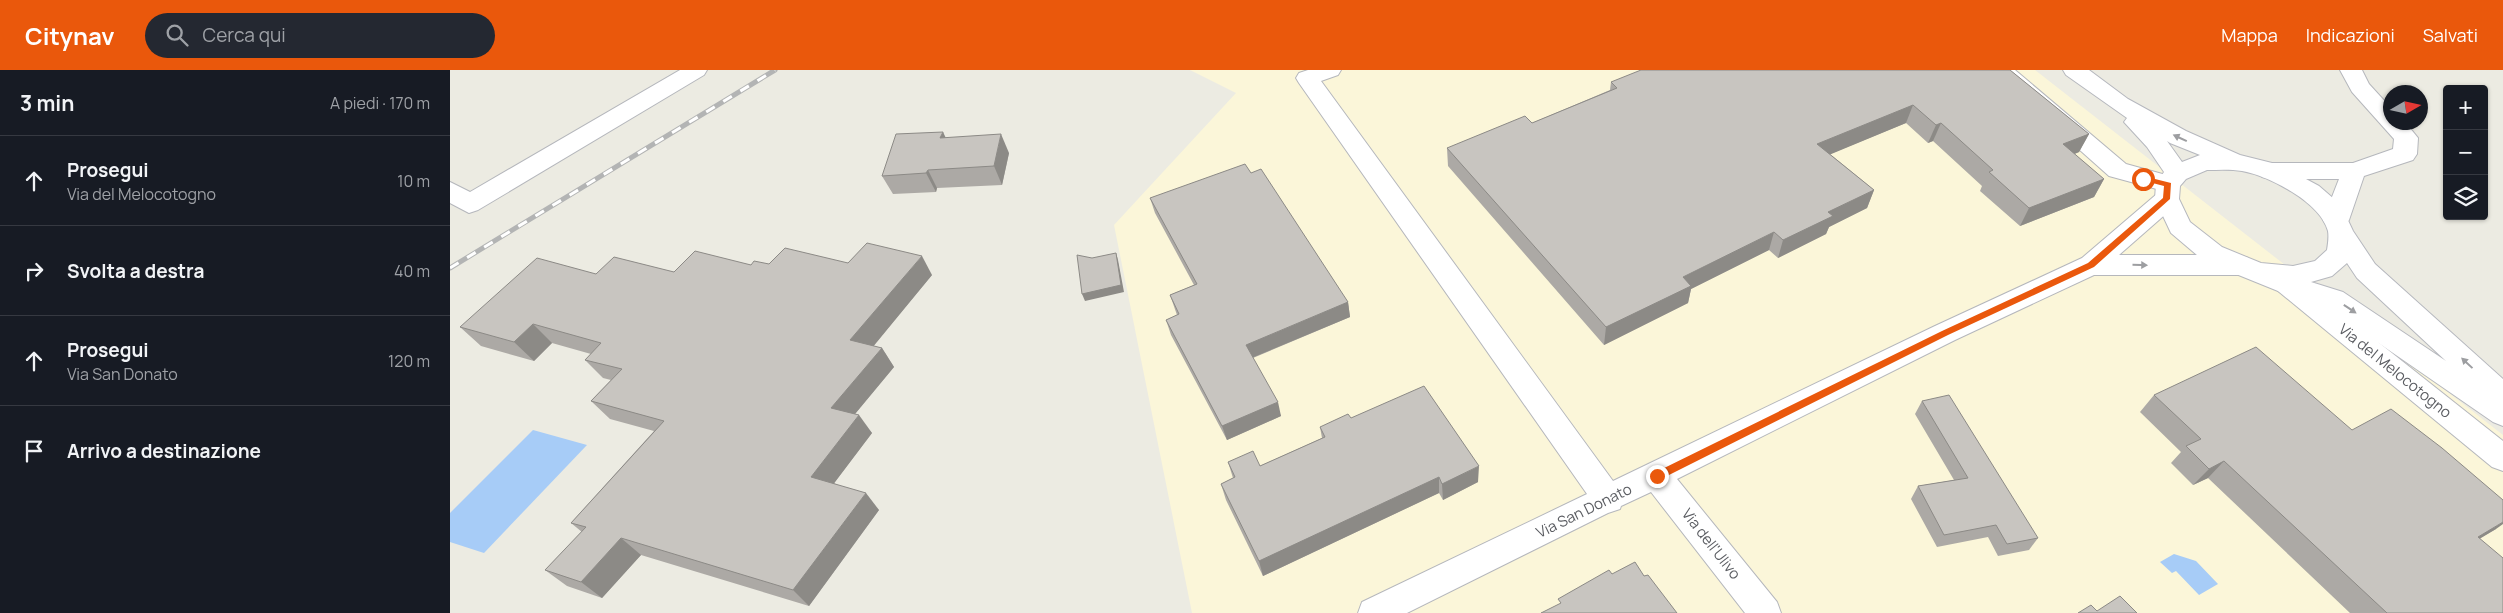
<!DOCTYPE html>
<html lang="it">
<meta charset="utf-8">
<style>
body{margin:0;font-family:Manrope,sans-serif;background:#242831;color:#f1f3f6}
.controls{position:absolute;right:15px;top:15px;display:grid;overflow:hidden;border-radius:5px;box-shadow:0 1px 4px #0004}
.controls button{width:45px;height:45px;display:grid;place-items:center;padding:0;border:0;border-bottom:1px solid #363941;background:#171b24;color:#f1f3f6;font:25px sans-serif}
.compass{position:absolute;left:1933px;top:15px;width:45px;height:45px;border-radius:50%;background:#171b24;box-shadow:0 1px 4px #0004;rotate:81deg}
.stop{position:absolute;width:15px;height:15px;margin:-11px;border:4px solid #ea580c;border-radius:50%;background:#fff}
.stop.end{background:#ea580c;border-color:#fff;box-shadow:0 1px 5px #0008}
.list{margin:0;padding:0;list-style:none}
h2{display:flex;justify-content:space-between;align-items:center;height:65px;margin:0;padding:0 20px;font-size:21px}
h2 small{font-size:16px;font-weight:400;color:#9ea1a6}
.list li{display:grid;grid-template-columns:32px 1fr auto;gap:15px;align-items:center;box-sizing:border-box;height:90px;padding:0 20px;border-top:1px solid #363941}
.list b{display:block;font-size:19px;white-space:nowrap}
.list p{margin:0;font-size:16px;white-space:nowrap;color:#9ea1a6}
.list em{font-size:16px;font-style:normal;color:#9ea1a6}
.icon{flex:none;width:28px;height:28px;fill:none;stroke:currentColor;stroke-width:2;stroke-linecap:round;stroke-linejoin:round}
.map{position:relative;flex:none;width:2053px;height:543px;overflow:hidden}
header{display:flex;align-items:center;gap:30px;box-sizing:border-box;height:70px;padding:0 25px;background:#ea580c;color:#fff}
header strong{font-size:24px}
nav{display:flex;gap:28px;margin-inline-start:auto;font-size:18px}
.search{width:350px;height:45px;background:#242831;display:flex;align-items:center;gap:12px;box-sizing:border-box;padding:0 18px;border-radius:28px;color:#9ea1a6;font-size:19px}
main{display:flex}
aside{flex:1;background:#171b24}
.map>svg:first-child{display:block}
.commercial{fill:#fbf6d9}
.water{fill:#a7ccf7}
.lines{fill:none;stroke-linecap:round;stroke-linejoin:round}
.street-casing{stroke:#b5b7bc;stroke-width:2}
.secondary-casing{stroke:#b6b8be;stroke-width:2}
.street{fill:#fff;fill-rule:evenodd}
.secondary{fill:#fff;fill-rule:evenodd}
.rail-casing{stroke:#b3b4b4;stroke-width:5}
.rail{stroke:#fff;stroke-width:3;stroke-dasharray:10;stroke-linecap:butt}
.wall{fill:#aca9a5}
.shaded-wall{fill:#8c8a86}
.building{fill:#c8c5c0;stroke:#8c8a86}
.oneway{fill:#9d9ea1}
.route{fill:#ea580c}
.labels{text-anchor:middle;stroke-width:5;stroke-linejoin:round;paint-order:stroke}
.street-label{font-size:15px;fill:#5b5d62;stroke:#fff}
</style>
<header>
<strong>Citynav</strong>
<div class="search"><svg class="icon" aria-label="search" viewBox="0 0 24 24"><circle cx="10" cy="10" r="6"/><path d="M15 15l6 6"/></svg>Cerca qui</div>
<nav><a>Mappa</a><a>Indicazioni</a><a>Salvati</a></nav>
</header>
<main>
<aside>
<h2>3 min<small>A piedi · 170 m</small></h2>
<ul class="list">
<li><svg class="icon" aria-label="ahead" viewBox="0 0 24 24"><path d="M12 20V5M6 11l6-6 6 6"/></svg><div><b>Prosegui</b><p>Via del Melocotogno</p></div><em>10 m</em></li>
<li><svg class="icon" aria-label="right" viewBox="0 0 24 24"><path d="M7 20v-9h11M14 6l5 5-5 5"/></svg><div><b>Svolta a destra</b></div><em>40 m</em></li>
<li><svg class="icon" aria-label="ahead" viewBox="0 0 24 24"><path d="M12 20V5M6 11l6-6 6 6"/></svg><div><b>Prosegui</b><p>Via San Donato</p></div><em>120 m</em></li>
<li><svg class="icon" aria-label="arrive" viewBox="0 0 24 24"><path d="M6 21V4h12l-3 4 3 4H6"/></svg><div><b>Arrivo a destinazione</b></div></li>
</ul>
</aside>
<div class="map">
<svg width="2053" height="543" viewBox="0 0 2053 543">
<rect width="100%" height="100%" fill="#ecebe2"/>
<!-- commercial -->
<polygon class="commercial" points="740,0 1585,0 2053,365 2053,543 742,543 664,155 786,23"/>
<!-- water -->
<g class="water">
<polygon points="83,360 137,375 34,483 0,472 0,443"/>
<polygon points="1724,484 1746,491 1768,514 1749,525 1726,501 1722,503 1710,492"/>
</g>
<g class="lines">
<defs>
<g id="street">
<polygon points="230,0 257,0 254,5 28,140 19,143 0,133 0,112 20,122"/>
<polygon points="858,0 891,0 888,5 871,11 1163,411 1485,256 1632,188 1708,123 1714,121 1659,106 1540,0 1565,0 1676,94 1727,108 1730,114 1727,120 1721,122 1726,123 1729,129 1726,135 1669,185 1789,185 1798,188 1802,195 1798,202 1789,205 1644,205 1505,270 1227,409 1327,532 1331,543 1295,543 1201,422 1171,436 1170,439 1158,443 957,543 908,543 912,532 1137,424 849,13 846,8 849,3"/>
<polygon points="1890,0 1912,0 1919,14 1940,37 1940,52 1955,52 1968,68 1967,84 1963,90 1914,106 1899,150 1895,156 1886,159 1877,156 1873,150 1889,109 1821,109 1812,107 1809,101 1812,95 1821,93 1903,93 1943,79 1944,69 1902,22"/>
<polygon points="1837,204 1846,207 2053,371 2053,401 2042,397 1828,221 1824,214 1828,207"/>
</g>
<path id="secondary" d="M1613 0H1639L1678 29 1736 61 1790 85 1830 95 1869 116 1884 129 1895 144 1903 161 1925 194 2053 309V356L2043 352 1875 236 1828 221 1754 191 1721 163 1705 129 1706 114 1714 102 1697 77 1674 52 1677 48 1616 5ZM1717 71 1720 73 1750 85 1732 92ZM1757 100C1768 100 1780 99 1792 101 1819 106 1870 132 1878 161 1879 167 1878 174 1877 180L1865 191 1843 196 1811 193 1772 177 1740 152 1729 129 1730 116 1736 109ZM1897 193 1907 208 1996 291 1893 222 1861 212 1882 206Z"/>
</defs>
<!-- street casing -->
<use href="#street" class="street-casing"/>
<!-- secondary casing -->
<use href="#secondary" class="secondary-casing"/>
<!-- street -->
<use href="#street" class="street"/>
<!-- secondary -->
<use href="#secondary" class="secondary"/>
<defs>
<polyline id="rail" points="0,198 325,0"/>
</defs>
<!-- rail casing -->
<use href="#rail" class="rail-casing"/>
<!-- rail -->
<use href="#rail" class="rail"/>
</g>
<!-- wall -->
<g class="wall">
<polygon points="1560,0 1639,64 1629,82 1624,84 1654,109 1644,127 1570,156 1530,121 1532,116 1483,71 1478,73 1456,53 1380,84 1424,120 1417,138 1379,157 1376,164 1328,188 1319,180 1241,219 1238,233 1154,275 998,96 997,78 1082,53 1160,20 1161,12"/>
<polygon points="493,62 495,68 559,83 552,115 487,118 486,122 443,124 432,106"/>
<polygon points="700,128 898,232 900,247 803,288 831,346 777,370 721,265 716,250 727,245 720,225 744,215 705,143"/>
<polygon points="319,194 482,205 423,276 432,278 444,297 405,344 422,363 384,413 429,440 359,536 191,485 152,528 117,516 95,500 132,462 121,453 204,361 160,349 141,331 161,310 153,308 135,290 141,284 102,273 84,291 31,276 10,257 146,204 224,202 301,195"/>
<polygon points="1704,325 1902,360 2046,459 2030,468 2053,543 1900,543 1758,408 1743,415 1721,393 1731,382 1690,342"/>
<polygon points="1472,331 1588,468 1579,480 1548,486 1538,467 1487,477 1461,429 1468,416 1504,410 1465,344"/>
<polygon points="901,348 1028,412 993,430 989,423 813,506 776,430 771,414 783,408 778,392 810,396 872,368 870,357"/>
</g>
<!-- shaded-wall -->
<g class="shaded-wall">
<polygon points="1463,35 1456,53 1362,92 1367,74"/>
<polygon points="1491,53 1483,71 1478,73 1486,55"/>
<polygon points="493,62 502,81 490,68"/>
<polygon points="551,64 559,83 552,115 544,96"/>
<polygon points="1639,64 1629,82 1604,93 1613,74"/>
<polygon points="478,100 487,118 486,122 476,103"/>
<polygon points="1654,109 1644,127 1570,156 1579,138"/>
<polygon points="1424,120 1417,138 1379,157 1376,164 1328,188 1333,170 1378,142"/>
<polygon points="1324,162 1319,180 1241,219 1238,233 1154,275 1156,257 1233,207"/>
<polygon points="666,183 668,190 674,222 635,231 632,224"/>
<polygon points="472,186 482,205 413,289 400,270"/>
<polygon points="898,232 900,247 799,289 796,275"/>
<polygon points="83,254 102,273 84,291 64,272"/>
<polygon points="432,278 444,297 395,356 381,338"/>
<polygon points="828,332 831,346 777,370 772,356"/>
<polygon points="409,345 422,363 376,424 361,407"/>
<polygon points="1774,391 1758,408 1743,415 1759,399"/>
<polygon points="1029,396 1028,412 993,430 992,414"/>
<polygon points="989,407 989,423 813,506 809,491"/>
<polygon points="416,423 429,440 359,536 343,520"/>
<polygon points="2053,452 2053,454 2046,459 2006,483 2028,467"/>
<polygon points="171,468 191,485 152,528 131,512"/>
</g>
<!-- building -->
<g class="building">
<polygon points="1191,0 1560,0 1639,64 1613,74 1654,109 1579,138 1539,102 1543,100 1491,53 1486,55 1463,35 1367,74 1424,120 1378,142 1383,146 1333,170 1324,162 1233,207 1241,216 1156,257 997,78 1075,46 1082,53 1167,18 1161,12"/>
<polygon points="493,62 490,68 551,64 544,96 478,100 476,103 432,106 446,64"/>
<polygon points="795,94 801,103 811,99 898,232 796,275 828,332 772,356 716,250 729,244 720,225 747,214 700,128"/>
<polygon points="417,173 472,186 400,270 432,278 381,338 409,345 361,407 416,423 343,520 171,468 131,512 95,500 136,457 121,453 214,351 141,331 172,299 135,290 151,273 83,254 64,272 10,257 87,188 146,204 164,187 224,202 245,181 301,195 304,191 319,194 335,178 398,193"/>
<polygon points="666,183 671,215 632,224 627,185 642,188"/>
<polygon points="1806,277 1902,360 1941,339 1992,378 2053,430 2053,452 2028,467 2053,488 2053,543 1937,543 1774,391 1759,399 1736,376 1751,369 1704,325"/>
<polygon points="974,316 1029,396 992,414 989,407 809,491 771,414 785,407 778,392 803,381 810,396 875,367 870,357 898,344 901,348"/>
<polygon points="1499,325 1588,468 1557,474 1546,455 1494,465 1468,416 1518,408 1472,331"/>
<polygon points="1185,492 1194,506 1198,505 1227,543 1091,543 1111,533 1108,529 1159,500 1162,504"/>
<polygon points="1670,526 1687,543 1628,543 1641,535 1647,541"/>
</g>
<!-- one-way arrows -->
<defs><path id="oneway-solid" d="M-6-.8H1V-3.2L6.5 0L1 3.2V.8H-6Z" transform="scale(1.25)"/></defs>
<g class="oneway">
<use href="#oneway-solid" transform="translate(1730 68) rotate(-155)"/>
<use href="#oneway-solid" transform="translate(1690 195) rotate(1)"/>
<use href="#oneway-solid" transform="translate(1900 239) rotate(34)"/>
<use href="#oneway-solid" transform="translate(2017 293) rotate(-137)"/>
</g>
<!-- route -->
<polygon class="route" points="1693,106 1721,113 1720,129 1644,197 1498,265 1211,409 1204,409 1204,403 1492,261 1638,193 1713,128 1714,116 1691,110 1691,107"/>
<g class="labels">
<!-- street labels -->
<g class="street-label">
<text transform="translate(1945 301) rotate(39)" y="5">Via del Melocotogno</text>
<text transform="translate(1134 441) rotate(-26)" y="5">Via San Donato</text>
<text transform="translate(1261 474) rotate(52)" y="5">Via dell'Ulivo</text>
</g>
</g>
</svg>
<div class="controls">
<button>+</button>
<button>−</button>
<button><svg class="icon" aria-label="layers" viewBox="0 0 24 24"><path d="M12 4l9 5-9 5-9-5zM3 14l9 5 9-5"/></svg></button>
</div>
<svg class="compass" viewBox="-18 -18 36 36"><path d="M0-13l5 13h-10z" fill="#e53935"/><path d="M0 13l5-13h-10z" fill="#9ea1a6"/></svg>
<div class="stop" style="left:1693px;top:109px"></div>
<div class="stop end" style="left:1207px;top:406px"></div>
</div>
</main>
